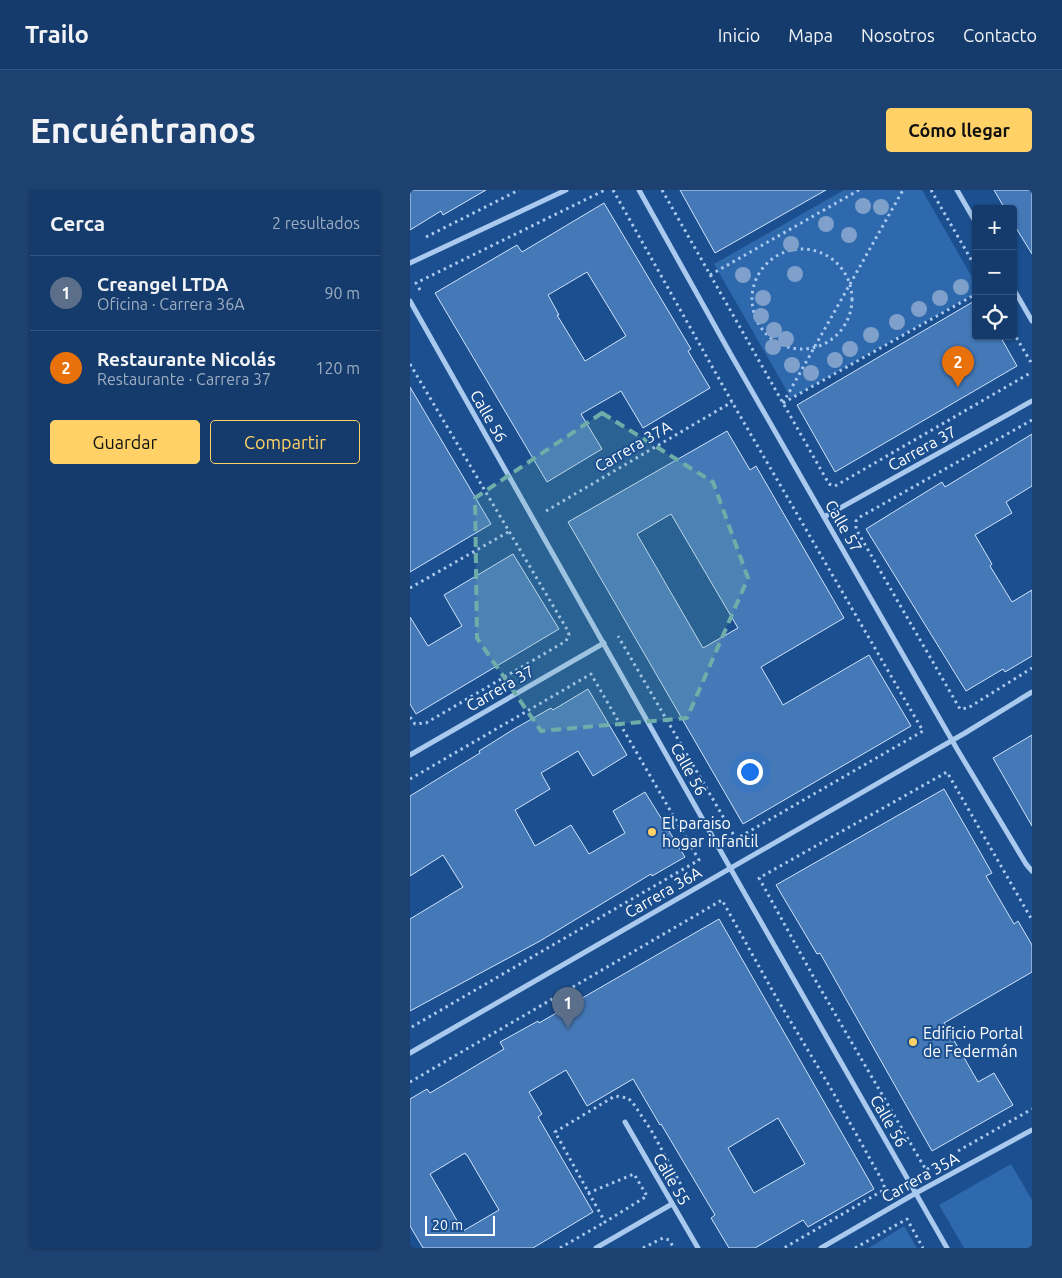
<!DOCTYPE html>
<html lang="es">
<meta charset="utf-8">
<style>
body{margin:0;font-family:Ubuntu,sans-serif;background:#1d4271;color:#f1f3f6}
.controls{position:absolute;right:15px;top:15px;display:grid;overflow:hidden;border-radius:5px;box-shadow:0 1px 4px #0004}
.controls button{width:45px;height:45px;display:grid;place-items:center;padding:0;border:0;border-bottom:1px solid #33557e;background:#143b6b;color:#f1f3f6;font:25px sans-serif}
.scale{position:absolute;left:15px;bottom:12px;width:70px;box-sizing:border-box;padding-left:5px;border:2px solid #fff;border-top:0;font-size:14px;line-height:18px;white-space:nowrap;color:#fff;-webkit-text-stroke:4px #1b4f8f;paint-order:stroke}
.you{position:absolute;left:339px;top:581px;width:18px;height:18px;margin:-12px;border:4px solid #fff;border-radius:50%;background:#1a73e8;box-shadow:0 0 0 8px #1a73e833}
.badge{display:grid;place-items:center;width:32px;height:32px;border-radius:50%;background:#ffd166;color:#fff;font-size:16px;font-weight:700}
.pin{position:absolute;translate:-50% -41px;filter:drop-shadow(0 1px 2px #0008)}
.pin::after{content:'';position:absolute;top:26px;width:18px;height:15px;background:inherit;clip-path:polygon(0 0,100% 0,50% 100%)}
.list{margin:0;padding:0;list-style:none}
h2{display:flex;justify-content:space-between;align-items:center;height:65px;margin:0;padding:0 20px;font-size:21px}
h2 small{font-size:16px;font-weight:400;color:#9dadc1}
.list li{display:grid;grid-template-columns:32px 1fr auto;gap:15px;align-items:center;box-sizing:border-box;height:75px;padding:0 20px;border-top:1px solid #33557e}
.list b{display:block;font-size:19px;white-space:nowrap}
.list p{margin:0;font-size:16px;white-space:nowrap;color:#9dadc1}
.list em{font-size:16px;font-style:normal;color:#9dadc1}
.actions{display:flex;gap:10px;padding:15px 20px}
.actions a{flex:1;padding:11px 0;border:1px solid #ffd166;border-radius:5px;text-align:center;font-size:18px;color:#ffd166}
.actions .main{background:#ffd166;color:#111}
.icon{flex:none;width:28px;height:28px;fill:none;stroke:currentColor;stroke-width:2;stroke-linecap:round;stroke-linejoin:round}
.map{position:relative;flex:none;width:622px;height:1058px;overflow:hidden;border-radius:5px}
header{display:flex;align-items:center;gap:30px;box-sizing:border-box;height:70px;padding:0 25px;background:#143b6b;border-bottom:1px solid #33557e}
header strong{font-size:24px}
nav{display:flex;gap:28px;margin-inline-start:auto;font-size:18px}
.intro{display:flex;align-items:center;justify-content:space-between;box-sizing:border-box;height:120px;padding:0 30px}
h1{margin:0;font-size:35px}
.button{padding:12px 22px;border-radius:5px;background:#ffd166;color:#111;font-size:18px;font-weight:700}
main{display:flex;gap:30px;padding:0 30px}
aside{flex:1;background:#143b6b;border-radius:5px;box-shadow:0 1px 4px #0004}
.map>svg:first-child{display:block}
.green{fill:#2e69ad}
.building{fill:#4478b7;stroke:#cfe3fa;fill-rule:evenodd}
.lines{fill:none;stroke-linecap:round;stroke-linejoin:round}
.path{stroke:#a9c9ee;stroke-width:3;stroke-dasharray:2.5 4;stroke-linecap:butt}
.minor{stroke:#a9c9ee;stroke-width:5}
.tree{fill:#7ea0ca}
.marked{fill:#6fada8;fill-opacity:0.2;stroke:#6fada8;stroke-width:4;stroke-dasharray:10 6;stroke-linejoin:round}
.poi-dot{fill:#ffd166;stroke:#1b4f8f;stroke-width:2}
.labels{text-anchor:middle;stroke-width:4;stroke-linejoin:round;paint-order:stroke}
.street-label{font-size:16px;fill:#fff;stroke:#1b4f8f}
.poi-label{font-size:16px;fill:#fff;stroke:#1b4f8f;text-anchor:start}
</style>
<header>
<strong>Trailo</strong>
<nav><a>Inicio</a><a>Mapa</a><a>Nosotros</a><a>Contacto</a></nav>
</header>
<div class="intro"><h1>Encuéntranos</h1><a class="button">Cómo llegar</a></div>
<main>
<aside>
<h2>Cerca<small>2 resultados</small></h2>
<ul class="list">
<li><span class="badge" style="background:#5c6f8a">1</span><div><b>Creangel LTDA</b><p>Oficina · Carrera 36A</p></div><em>90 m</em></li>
<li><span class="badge" style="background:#e8710a">2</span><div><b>Restaurante Nicolás</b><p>Restaurante · Carrera 37</p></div><em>120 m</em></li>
</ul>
<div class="actions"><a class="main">Guardar</a><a>Compartir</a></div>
</aside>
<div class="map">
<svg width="622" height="1058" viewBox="0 0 622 1058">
<rect width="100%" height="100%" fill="#1b4f8f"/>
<!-- green -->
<g class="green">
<polygon points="434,0 512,0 566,94 566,103 381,208 304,74"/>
<polygon points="601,974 622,1010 622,1058 554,1058 529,1015"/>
<polygon points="494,1036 507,1058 459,1058"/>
</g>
<!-- building -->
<g class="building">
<polygon points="0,0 76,0 33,25 31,21 0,40"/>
<polygon points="270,0 416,0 305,63"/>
<polygon points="584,0 622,0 622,64 603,33 603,19 595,19"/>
<path d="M194 13 281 159 278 161 300 198 233 238 211 201 171 224 192 259 137 292 25 103 107 55 112 62ZM177 82 216 146 175 171 147 125H149L138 105Z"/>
<polygon points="566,110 566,146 590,146 607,176 425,282 387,215"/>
<polygon points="0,197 81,334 0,382"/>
<path d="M317 241 340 280 346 276 434 428 351 477 373 515 459 465 501 536 333 634 158 332ZM261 324 328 438 293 458 227 344Z"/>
<polygon points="622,244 622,296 596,312 602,323 565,345 582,374 580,376 602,412 622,400 622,466 595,482 593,479 556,501 456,339 532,292 535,297"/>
<polygon points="103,364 149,439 6,524 0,514 0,427 18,456 52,436 34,405"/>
<polygon points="178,499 217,565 183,586 168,561 131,583 140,599 105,620 125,656 161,635 179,664 215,643 203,621 235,602 275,667 242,686 241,684 130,751 0,821 0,729 53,697 33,665 0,686 0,606 70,563 69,561 104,539 141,518 143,520"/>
<polygon points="622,545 622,636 583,568"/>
<polygon points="534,599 582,683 576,686 604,734 608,731 622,755 622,782 534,833 568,892 584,883 603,915 522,961 410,763 407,764 366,695"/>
<path d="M309 729 464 999 398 1037 393 1030 345 1058H319L301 1028 305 1025 251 934 250 935 223 889 177 916 156 880 119 902 132 924 128 927 183 1022 123 1058H13L0 1036V909L17 899 20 903 94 859 90 852 128 831 129 833ZM368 928 395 974 344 1003 318 958ZM55 963 56 965H57L89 1020 53 1041 20 984Z"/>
</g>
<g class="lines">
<!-- path -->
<g class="path">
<polyline points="203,0 322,212 513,541 326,649 208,446"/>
<polyline points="252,0 419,294 425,296 622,182"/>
<polyline points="521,0 566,78"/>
<polyline points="16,47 109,0"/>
<circle cx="392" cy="109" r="50"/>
<polyline points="300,85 449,0"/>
<polyline points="10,100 6,93 195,0"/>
<polyline points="603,142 622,174"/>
<polyline points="0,174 158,441 159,445 156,451 16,533 5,534 0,527"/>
<polyline points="373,213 493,0"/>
<polyline points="373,213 566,104"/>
<polyline points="622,230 450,327 446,331 446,339 550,519 558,518 622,478"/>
<polyline points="136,321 322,212"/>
<polyline points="0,398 100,341"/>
<polyline points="0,589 181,484 289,670 0,838"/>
<polyline points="0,892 312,710 366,807 420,897 474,994 474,999 472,1001 374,1058"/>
<polyline points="548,961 622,919"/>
<polyline points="519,978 516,980 403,786 349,688 537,582 622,730"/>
<polyline points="178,1003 224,984 237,1006 195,1032 145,942 205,906 218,908 223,913 241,940 275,1002"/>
<polyline points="150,1058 195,1032"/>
<polyline points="233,1058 253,1048 259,1050 264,1058"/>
<polyline points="445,1058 497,1029 513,1058"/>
</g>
<!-- minor -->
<g class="minor">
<polyline points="229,0 320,163 547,559 616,674 622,681"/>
<polyline points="547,0 566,33"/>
<polyline points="0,73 156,0"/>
<polyline points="603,98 622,131"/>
<polyline points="0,111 327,690 537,1058"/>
<polyline points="414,327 622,211"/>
<polyline points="0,565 194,453"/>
<polyline points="0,863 555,543 622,502"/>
<polyline points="215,932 288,1058"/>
<polyline points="186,1058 262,1014"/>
<polyline points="411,1058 506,1003 622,940"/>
</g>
</g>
<!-- trees -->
<g class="tree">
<circle cx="453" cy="16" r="8"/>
<circle cx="471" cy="17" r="8"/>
<circle cx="416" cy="34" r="8"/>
<circle cx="439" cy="45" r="8"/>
<circle cx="381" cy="54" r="8"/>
<circle cx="385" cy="84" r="8"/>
<circle cx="333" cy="85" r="8"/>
<circle cx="551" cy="97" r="8"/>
<circle cx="353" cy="108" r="8"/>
<circle cx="530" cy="108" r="8"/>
<circle cx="509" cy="119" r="8"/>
<circle cx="351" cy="126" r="8"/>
<circle cx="487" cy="132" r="8"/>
<circle cx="364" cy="140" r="8"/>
<circle cx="461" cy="145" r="8"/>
<circle cx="376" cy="149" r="8"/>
<circle cx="363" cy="157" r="8"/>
<circle cx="440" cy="159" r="8"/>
<circle cx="425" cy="170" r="8"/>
<circle cx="382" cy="175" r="8"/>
<circle cx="401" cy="183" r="8"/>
</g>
<!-- marked area -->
<path class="marked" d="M192 223 303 292 338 388 277 528 131 541 67 448 65 308Z"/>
<!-- markers -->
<g class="poi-dot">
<circle cx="242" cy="642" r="5"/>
<circle cx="503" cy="852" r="5"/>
</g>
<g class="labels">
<!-- street labels -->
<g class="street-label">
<text transform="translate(79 226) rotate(60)" y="6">Calle 56</text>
<text transform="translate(223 256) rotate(-30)" y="6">Carrera 37A</text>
<text transform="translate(512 258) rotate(-29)" y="6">Carrera 37</text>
<text transform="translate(434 336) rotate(60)" y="6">Calle 57</text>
<text transform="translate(90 498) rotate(-30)" y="6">Carrera 37</text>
<text transform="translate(279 579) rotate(61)" y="6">Calle 56</text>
<text transform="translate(253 702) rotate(-30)" y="6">Carrera 36A</text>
<text transform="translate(479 931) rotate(60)" y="6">Calle 56</text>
<text transform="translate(510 987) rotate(-29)" y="6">Carrera 35A</text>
<text transform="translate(262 989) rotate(60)" y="6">Calle 55</text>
</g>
<!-- poi labels -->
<g class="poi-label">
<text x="252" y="639">El paraiso<tspan x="252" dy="18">hogar infantil</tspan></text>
<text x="513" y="849">Edificio Portal<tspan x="513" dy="18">de Federmán</tspan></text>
</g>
</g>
</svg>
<div class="controls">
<button>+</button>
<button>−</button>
<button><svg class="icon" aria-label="locate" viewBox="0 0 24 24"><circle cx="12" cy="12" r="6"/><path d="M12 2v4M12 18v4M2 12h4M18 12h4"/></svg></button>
</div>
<div class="scale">20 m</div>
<div class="you"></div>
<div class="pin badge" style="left:158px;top:838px;background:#5c6f8a">1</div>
<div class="pin badge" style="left:548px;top:197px;background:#e8710a">2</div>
</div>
</main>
